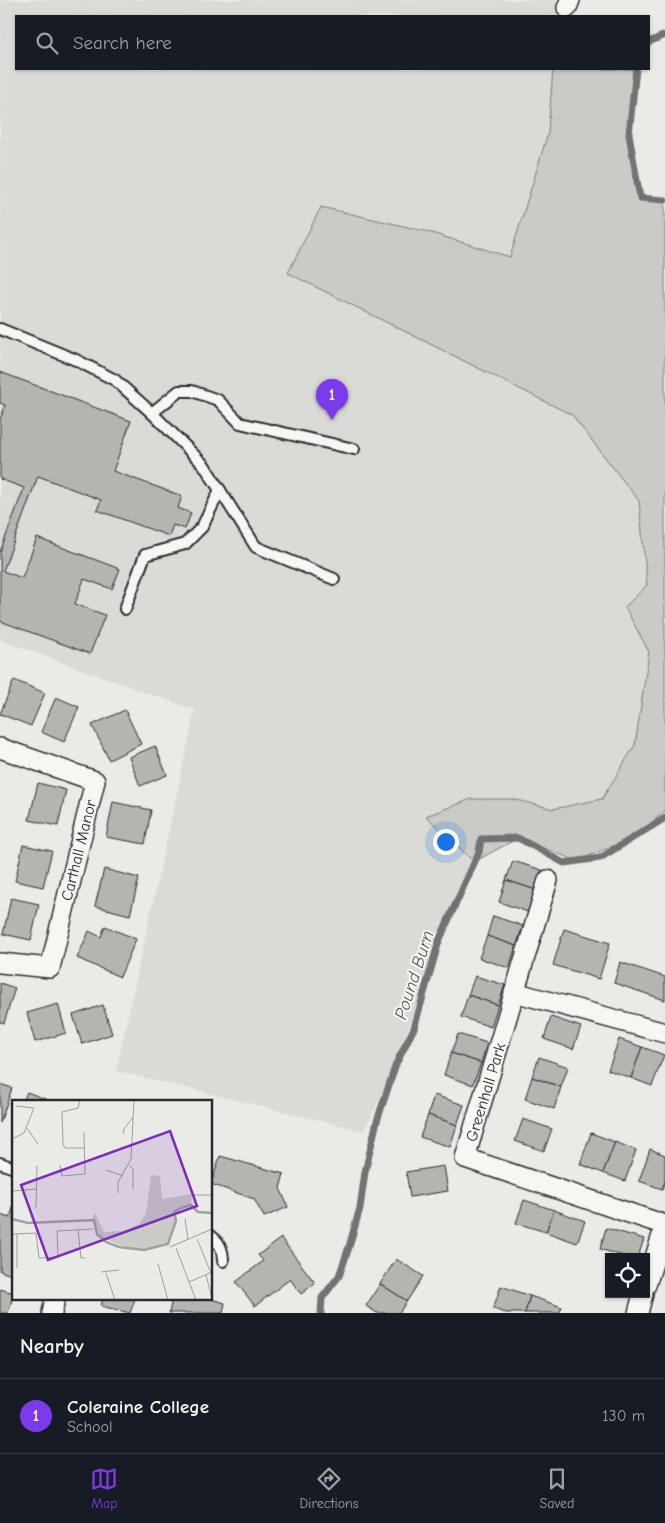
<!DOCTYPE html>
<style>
body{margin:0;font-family:"Comic Neue",sans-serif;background:#242831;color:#f1f3f6}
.controls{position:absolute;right:15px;bottom:15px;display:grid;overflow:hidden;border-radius:0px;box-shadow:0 1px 4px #0004}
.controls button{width:45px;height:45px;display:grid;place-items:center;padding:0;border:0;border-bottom:1px solid #363941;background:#171b24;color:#f1f3f6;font:25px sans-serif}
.you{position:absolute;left:445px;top:841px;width:18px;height:18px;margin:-12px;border:4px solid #fff;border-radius:50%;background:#1a73e8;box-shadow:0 0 0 8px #1a73e833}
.badge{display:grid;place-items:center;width:32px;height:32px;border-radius:50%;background:#7c3aed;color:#fff;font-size:16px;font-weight:700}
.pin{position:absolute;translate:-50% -41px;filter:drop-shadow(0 1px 2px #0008)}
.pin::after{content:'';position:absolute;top:26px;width:18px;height:15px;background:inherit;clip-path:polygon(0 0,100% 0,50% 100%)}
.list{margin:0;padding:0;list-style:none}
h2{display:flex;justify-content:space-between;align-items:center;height:65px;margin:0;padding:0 20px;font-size:21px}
h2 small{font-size:16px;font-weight:400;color:#9ea1a6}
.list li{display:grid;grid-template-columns:32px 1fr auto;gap:15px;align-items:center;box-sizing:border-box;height:75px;padding:0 20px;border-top:1px solid #363941}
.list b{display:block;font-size:19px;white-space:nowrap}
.list p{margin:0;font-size:16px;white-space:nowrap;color:#9ea1a6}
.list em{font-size:16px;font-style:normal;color:#9ea1a6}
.icon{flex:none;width:28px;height:28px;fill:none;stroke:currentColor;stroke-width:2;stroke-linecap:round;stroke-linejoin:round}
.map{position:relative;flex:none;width:665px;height:1313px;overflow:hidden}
.search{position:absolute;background:#171b24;box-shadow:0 1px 4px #0004;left:15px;right:15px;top:15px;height:55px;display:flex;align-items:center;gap:12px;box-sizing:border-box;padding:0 18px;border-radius:0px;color:#9ea1a6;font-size:19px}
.sheet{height:140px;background:#171b24}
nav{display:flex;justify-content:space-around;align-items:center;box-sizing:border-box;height:70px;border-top:1px solid #363941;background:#171b24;font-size:14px;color:#9ea1a6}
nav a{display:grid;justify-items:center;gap:2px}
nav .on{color:#7c3aed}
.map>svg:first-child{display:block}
.built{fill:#dadad6}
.green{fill:#cacac7;stroke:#7a7a79}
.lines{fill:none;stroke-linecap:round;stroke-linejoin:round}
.stream{stroke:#727270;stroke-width:7}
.building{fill:#b4b4b1;stroke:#2b2b2b}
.lane-casing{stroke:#2b2b2b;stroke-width:14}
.street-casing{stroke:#2b2b2b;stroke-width:22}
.lane{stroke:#f6f6f2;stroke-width:10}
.street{stroke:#f6f6f2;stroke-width:19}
.labels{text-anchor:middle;stroke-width:4;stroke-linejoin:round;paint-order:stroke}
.street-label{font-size:16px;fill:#2b2b2b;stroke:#f6f6f2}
.water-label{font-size:18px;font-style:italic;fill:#545453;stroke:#f6f6f2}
.inset-river{fill:none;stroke:#a1a19e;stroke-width:2.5}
.inset-road{fill:none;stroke:#9e9e9b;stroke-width:1}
.view{fill:#7b2cbf;fill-opacity:0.15;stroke:#7b2cbf;stroke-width:2.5}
.inset-edge{fill:none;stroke:#2b2b2b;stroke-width:2.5}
</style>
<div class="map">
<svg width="665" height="1313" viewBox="0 0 665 1313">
<rect width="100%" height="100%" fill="#eaeae6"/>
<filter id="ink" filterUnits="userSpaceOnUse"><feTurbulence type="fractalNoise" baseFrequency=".02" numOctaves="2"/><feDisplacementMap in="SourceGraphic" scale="10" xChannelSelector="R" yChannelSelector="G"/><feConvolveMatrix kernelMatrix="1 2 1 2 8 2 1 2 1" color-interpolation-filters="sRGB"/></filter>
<g filter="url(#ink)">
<!-- built -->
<polygon class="built" points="0,0 560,0 557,11 568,16 16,16 16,69 636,69 629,134 640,198 665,200 665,816 577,861 518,838 481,844 439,941 396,1064 364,1131 116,1071 195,710 0,640"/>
<!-- green -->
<polygon class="green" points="553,69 636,69 629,134 640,198 665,200 665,811 634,837 577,861 518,838 474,862 426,816 471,799 513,799 553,809 602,799 635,745 649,652 625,607 647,585 639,501 572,415 288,273 321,207 425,231 510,257 548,133"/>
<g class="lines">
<!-- stream -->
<g class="stream">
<polyline points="649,42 665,35"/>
<polyline points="636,69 629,134 640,198 665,200"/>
<polyline points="321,1313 322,1298 339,1276 349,1247 360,1208 365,1172 377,1121 396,1064 414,1028 439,941 479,852 481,839 518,838 564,863 600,858 665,818"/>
</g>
</g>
<!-- building -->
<g class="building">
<polygon points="0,372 131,421 113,471 182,496 178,508 191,513 185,529 173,525 169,536 97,510 101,500 38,476 3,571 22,578 37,538 120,569 112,589 84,579 75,604 105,615 90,654 0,621 0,552 24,488 0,479 0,420 5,405 0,403"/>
<polygon points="14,680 45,693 31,726 0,714"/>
<polygon points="56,697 79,707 64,742 41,732"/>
<polygon points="125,710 141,744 109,760 92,725"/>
<polygon points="155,746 167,775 140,786 129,757"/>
<polygon points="38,783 66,790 58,826 29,820"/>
<polygon points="113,802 151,810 145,844 106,837"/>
<polygon points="23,845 52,851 43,887 15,881"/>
<polygon points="513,861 542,870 536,890 506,880"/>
<polygon points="104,869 139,878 130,915 95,906"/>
<polygon points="506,880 536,890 528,912 499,902"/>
<polygon points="11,898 39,904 31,940 3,934"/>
<polygon points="493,916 523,926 516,946 487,936"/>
<polygon points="105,926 136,939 120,977 77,958 89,931 101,937"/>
<polygon points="564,929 610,943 599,979 553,965"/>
<polygon points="487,936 516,946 509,968 479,958"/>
<polygon points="620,962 665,977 665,1000 614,983"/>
<polygon points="475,976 505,985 498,1005 468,995"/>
<polygon points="0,983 15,988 4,1023 0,1022"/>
<polygon points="468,995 498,1005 491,1027 461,1017"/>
<polygon points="58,1004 66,1033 35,1042 27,1013"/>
<polygon points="103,1005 112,1034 82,1044 73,1015"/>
<polygon points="551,1017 581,1027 573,1049 544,1039"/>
<polygon points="458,1034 487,1043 481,1063 451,1053"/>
<polygon points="619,1039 642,1047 631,1078 608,1070"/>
<polygon points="642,1047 664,1055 652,1086 631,1078"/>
<polygon points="451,1053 481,1063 473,1085 444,1075"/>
<polygon points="539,1057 568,1067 561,1087 532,1077"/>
<polygon points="532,1077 561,1087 554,1109 525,1099"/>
<polygon points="0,1084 12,1088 0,1123"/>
<polygon points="27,1092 53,1102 23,1102"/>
<polygon points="434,1095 464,1105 457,1125 428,1115"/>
<polygon points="428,1115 457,1125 450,1147 420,1137"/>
<polygon points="523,1119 552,1129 544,1151 515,1141"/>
<polygon points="591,1133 615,1142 603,1173 580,1164"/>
<polygon points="615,1142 636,1150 625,1181 603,1173"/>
<polygon points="650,1149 665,1155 665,1181 662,1189 639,1181"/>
<polygon points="220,1156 284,1174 280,1188 288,1207 264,1217 254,1199 211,1184"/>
<polygon points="444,1166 448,1191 410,1197 406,1172"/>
<polygon points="524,1200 554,1210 546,1232 516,1223"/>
<polygon points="14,1205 14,1276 0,1271 0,1215 10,1218"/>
<polygon points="554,1210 585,1221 577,1243 546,1232"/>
<polygon points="606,1228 644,1239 638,1257 626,1257 600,1249"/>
<polygon points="281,1238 315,1283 301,1294 290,1279 255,1306 236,1282 263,1261 258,1255"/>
<polygon points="396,1259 423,1276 407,1301 380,1284"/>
<polygon points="380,1284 407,1301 399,1313 377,1313 366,1306"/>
<polygon points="501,1286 530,1296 525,1313 506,1313 493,1309"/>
<polygon points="0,1289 14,1293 8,1313 0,1313"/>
<polygon points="530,1296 562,1307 559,1313 525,1313"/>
<polygon points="103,1299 135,1299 130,1313 101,1306"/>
<polygon points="172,1299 211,1299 225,1303 223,1313 169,1313"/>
</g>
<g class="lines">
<defs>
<g id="lane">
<polyline points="0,329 76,360 115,380 152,413 204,465 256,547 334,579"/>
<polyline points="152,413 179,391 192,391 218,400 240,423 354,449"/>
<polyline points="125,609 145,555 185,544 202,527 220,490"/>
<polyline points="0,1163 14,1168"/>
<path d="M211 1236C220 1242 223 1251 223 1261"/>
</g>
<g id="street">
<polyline points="567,8 570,0"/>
<polyline points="0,748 95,781 50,968 0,963"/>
<polyline points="548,880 465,1158 665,1225"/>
<polyline points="514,992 665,1033"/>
<polyline points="646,1285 665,1226"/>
<polyline points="52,1313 55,1299"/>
<polyline points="638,1313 643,1294"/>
</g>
</defs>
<!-- lane casing -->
<use href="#lane" class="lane-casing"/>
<!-- street casing -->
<use href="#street" class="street-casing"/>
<!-- lane -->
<use href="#lane" class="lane"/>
<!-- street -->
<use href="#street" class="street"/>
</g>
</g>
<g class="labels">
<!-- street labels -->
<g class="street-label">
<text transform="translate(78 850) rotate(-76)" y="6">Carthall Manor</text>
<text transform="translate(485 1092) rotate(-73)" y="6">Greenhall Park</text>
</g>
<!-- water labels -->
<g class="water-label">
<text transform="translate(414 975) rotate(-72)" y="6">Pound Burn</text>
</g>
</g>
<!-- overview -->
<g transform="translate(12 1100)">
<rect width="200" height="200" fill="#eaeae6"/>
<path d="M139 75 148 76 150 99 180 94 179 105 162 112 164 121 156 144 132 150 117 149 89 137 80 120 83 113 92 132 111 131 127 124 134 113Z" fill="#cacac7"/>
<path class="inset-river" d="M0 119 16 123 82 120 85 134 94 142 107 147 132 150 156 144 164 121 162 112 169 108 179 105 186 112 200 113"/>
<path class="inset-road" d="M68 0 66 8 50 12 51 44 53 48H73M15 28 26 44M111 34 112 29 121 17M0 39 12 33 22 8 4 6M48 65 50 76 73 74 72 32M117 65 121 69V89M94 70 111 76M0 91 25 89M106 93V82L119 59 122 0M180 95H200M24 108 25 66M173 119 176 139M66 130 69 158H73M0 134 24 133 27 158 46 157 45 131 81 129M185 139 199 173M158 147 200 129M164 148 184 200M146 164 156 200M5 168V134M89 172 107 170M94 173 103 200M194 175 200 198M177 182 200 172"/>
<path class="view" d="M158 31 185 106 36 160 9 85Z"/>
<rect width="200" height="200" class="inset-edge"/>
</g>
</svg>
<div class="controls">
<button><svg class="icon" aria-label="locate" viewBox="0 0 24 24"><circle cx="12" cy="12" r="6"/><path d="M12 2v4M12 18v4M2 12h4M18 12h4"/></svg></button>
</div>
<div class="you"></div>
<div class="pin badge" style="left:332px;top:420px">1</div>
<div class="search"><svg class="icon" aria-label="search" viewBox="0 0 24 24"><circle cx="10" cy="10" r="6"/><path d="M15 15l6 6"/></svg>Search here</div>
</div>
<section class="sheet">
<h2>Nearby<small></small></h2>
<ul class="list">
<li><span class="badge">1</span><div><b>Coleraine College</b><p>School</p></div><em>130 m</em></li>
</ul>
</section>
<nav>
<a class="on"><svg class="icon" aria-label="map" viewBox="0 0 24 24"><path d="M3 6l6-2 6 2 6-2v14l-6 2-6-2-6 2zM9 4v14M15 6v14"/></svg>Map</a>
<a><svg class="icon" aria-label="directions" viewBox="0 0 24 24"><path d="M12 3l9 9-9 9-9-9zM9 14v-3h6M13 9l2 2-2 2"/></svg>Directions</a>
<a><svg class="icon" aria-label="saved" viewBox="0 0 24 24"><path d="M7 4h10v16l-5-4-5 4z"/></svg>Saved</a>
</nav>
